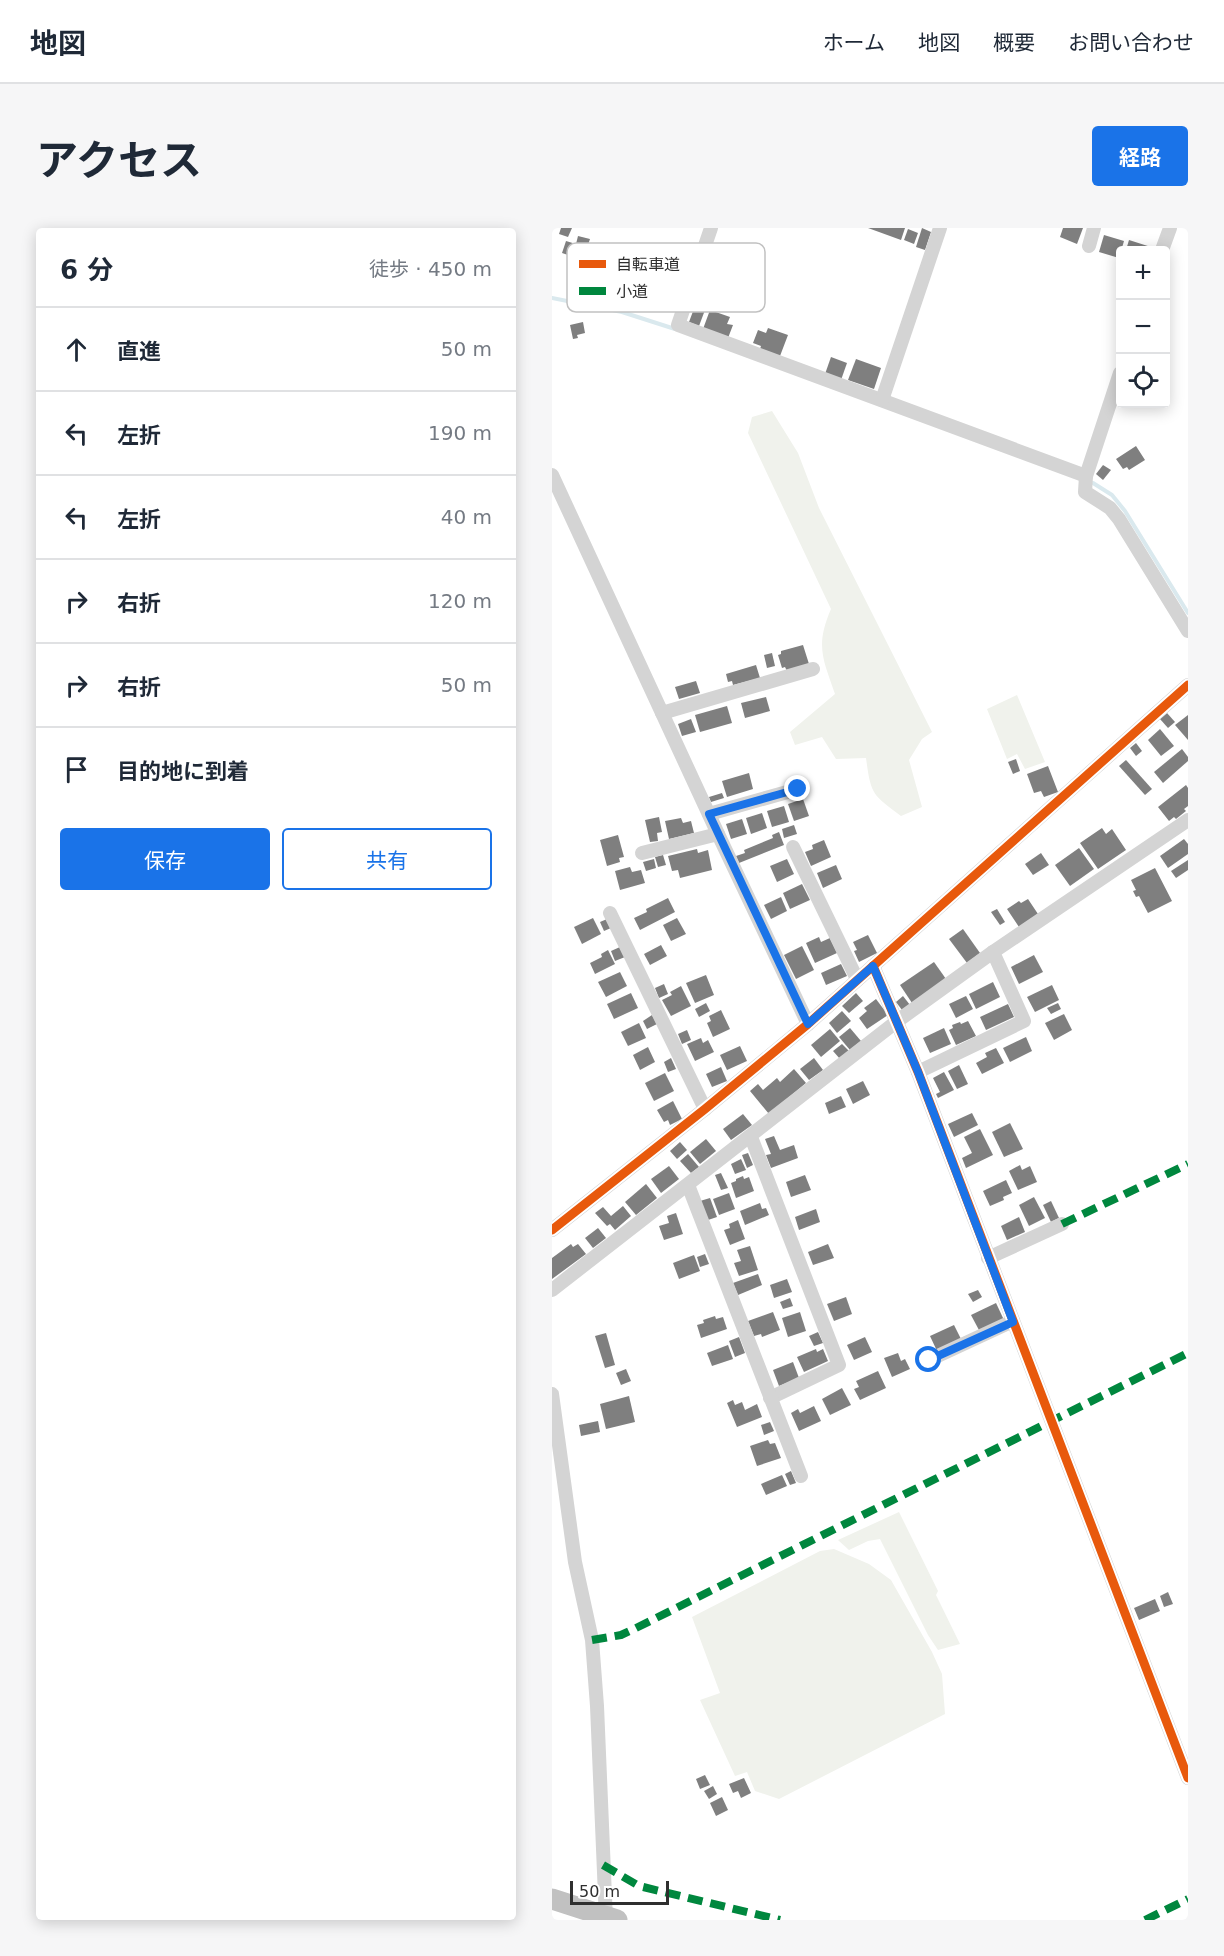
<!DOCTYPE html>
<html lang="ja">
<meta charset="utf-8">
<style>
body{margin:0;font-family:"DejaVu Sans","Noto Sans JP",sans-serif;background:#f6f6f7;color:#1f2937}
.controls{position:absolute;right:18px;top:18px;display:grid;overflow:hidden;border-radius:6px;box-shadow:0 3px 15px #0003}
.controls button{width:54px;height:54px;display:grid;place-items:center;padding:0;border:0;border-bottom:2px solid #e0e1e3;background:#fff;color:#1f2937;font:30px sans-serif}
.scale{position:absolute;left:18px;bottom:15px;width:99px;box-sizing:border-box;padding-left:6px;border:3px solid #2f2f2f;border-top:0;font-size:16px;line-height:21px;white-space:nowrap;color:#2f2f2f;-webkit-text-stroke:4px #fff;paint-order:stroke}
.stop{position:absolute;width:18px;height:18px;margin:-14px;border:4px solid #1a73e8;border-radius:50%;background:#fff}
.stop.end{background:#1a73e8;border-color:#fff;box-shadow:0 2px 6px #0008}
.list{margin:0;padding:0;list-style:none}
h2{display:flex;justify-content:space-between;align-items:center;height:78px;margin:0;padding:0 24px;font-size:26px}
h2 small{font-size:20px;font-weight:400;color:#747a83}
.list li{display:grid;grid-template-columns:39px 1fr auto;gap:18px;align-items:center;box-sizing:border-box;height:84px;padding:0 24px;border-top:2px solid #e0e1e3}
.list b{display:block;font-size:22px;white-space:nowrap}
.list em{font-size:20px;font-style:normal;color:#747a83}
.actions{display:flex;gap:12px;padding:18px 24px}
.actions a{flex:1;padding:14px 0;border:2px solid #1a73e8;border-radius:6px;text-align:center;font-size:21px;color:#1a73e8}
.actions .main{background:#1a73e8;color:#fff}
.icon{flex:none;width:33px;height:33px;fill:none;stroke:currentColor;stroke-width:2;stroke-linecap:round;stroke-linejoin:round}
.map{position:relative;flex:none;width:636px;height:1692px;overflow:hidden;border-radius:6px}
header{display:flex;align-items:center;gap:36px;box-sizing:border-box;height:84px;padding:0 30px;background:#fff;border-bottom:2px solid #e0e1e3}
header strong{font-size:28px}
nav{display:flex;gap:33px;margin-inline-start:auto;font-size:21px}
.intro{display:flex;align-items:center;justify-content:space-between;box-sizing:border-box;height:144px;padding:0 36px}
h1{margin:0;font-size:42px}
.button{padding:15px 27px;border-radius:6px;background:#1a73e8;color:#fff;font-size:21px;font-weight:700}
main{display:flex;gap:36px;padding:0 36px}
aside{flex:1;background:#fff;border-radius:6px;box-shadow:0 3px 15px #0003}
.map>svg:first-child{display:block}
.green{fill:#f0f2ec}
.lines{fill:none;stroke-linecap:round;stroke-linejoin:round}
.stream{stroke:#dae9ee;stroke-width:4}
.building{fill:#7f7f7f}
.minor{stroke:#d4d4d4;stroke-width:14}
.highway{stroke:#c1c1c1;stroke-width:21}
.quiet{stroke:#00873e;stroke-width:8;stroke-dasharray:15 8;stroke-linecap:butt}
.cycleway-casing{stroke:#fff;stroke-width:13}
.cycleway{stroke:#e8590c;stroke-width:9}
.route{stroke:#1a73e8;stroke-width:8}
.key{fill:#fff;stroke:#c1c1c1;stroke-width:1.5}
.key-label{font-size:16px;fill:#2f2f2f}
</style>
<header>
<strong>地図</strong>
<nav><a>ホーム</a><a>地図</a><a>概要</a><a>お問い合わせ</a></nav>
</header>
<div class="intro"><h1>アクセス</h1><a class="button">経路</a></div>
<main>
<aside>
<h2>6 分<small>徒歩 · 450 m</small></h2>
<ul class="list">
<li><svg class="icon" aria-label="ahead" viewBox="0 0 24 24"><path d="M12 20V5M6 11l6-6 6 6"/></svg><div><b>直進</b></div><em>50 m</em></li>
<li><svg class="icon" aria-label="left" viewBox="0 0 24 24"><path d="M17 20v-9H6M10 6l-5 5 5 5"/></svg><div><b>左折</b></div><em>190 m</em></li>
<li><svg class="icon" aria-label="left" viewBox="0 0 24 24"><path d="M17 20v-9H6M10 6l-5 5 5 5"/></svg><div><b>左折</b></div><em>40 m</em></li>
<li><svg class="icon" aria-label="right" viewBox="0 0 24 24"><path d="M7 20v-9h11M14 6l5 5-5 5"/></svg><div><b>右折</b></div><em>120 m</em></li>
<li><svg class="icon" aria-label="right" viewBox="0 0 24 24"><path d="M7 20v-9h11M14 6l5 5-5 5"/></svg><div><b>右折</b></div><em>50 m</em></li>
<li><svg class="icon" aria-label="arrive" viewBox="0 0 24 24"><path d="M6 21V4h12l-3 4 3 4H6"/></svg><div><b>目的地に到着</b></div></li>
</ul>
<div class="actions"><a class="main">保存</a><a>共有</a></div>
</aside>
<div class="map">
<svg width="636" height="1692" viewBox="0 0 636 1692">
<rect width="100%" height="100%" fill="#fff"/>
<!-- green -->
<g class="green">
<path d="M220 183 246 225 267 280 380 504 370 511 357 532 370 579 349 588C320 566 319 567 314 530L284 531 270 509 243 517 238 504 283 466C271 431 263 418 279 381L196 205 200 189Z"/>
<polygon points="465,467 493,534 473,541 465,526 455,531 435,481"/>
<polygon points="347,1284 386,1363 384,1367 408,1416 386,1422 376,1407 328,1311 316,1313 297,1322 286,1312"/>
<polygon points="282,1321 317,1336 339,1352 380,1424 390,1446 393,1486 227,1571 203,1563 195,1544 183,1548 148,1472 168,1465 140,1389 268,1323"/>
</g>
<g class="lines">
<!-- stream -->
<g class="stream">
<polyline points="0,70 70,84 123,101"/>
<polyline points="541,255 560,267 573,283 636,385"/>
</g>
</g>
<!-- building -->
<g class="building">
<polygon points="9,0 20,0 16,9 7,6"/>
<polygon points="316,0 353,0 349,12"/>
<polygon points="370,0 379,4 373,22 364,19"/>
<polygon points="511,0 531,0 525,16 508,9"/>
<polygon points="356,1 366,5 362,16 352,12"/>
<polygon points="552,7 572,13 567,30 547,24"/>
<polygon points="26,8 38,11 31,32 10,25 14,13 24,16"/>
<polygon points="577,12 602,20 602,22 574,22"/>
<polygon points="143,78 153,82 147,98 137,94"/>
<polygon points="158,82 178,89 175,96 181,97 176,110 151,101"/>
<polygon points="31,94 33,105 25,107 26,110 21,111 18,97"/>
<polygon points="216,100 236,107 228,128 208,121 209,118 201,115 206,102 214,105"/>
<polygon points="279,129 295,135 289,152 273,146"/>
<polygon points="304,131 329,140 322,161 296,152"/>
<polygon points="584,218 593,232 577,242 575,239 571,241 564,231"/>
<polygon points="551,237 559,242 551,252 544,246"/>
<polygon points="251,417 257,436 235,443 233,439 230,440 226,427 229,426 229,423"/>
<polygon points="220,425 223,438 215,440 212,427"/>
<polygon points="204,437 208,450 181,457 180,453 176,454 174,446"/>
<polygon points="144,453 148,465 127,471 123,459"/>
<polygon points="214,469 218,483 193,490 189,475"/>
<polygon points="175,478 180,495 148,504 143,487"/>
<polygon points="615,485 623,494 616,500 608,491"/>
<polygon points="636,487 636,512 623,497"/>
<polygon points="139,491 144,504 130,508 126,496"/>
<polygon points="608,501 622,518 609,528 596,512"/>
<polygon points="584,515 590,523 584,528 578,520"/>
<polygon points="630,521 636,529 636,533 611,555 602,544"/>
<polygon points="464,531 468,543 461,546 456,534"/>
<polygon points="574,532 600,561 593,567 567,538"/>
<polygon points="496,538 506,564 492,569 489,563 482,565 475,546"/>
<polygon points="197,545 201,561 175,569 170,553"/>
<polygon points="634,557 636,560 636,578 632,581 634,583 624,591 622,589 617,593 606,579"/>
<polygon points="170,565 172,570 159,574 157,569"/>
<polygon points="251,571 257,588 242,593 236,576"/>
<polygon points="232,578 237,594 220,599 215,583"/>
<polygon points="210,585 215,600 199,606 194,590"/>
<polygon points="107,589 110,604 105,605 106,613 98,614 93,592"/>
<polygon points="129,590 131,595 139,593 142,605 117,611 113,593"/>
<polygon points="190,591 195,606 179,611 174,596"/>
<polygon points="242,597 245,606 232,610 230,601"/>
<polygon points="550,600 554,606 560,601 574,622 546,641 528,615"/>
<polygon points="227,604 232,617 187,635 184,628 193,625 192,622 221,610 220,607"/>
<polygon points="66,607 72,629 67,630 68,634 55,638 48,612"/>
<polygon points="632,611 636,616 636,626 616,640 608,628"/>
<polygon points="272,612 279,629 259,638 253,624 261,621 260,617"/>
<polygon points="527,620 542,641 518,658 503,637"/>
<polygon points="145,621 146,625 156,622 160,642 128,650 126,642 120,643 116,628"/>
<polygon points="489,625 497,637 481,647 473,636"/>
<polygon points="111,627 114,637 106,639 103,629"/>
<polygon points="102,631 104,640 94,643 91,634"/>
<polygon points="235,631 242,646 225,654 218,638"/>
<polygon points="636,632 636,642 624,650 619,643"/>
<polygon points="284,637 290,651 271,660 265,645"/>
<polygon points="78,639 80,644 89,642 93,655 68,662 63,643"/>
<polygon points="603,640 620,673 596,685 587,668 584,669 581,663 584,662 579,652"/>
<polygon points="250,656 258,672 238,681 231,665"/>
<polygon points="229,669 235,683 219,691 212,677"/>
<polygon points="116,670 123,684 88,702 82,690 95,684 94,681"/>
<polygon points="476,671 486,686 467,699 455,681 467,673 469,675"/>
<polygon points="445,681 453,694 448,697 439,684"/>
<polygon points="41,690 49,706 30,716 22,699"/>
<polygon points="125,690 134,706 119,713 111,697"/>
<polygon points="55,691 59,700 52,703 48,694"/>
<polygon points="411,701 428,725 415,735 397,711"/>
<polygon points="316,707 325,725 307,734 302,723 305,722 301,714"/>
<polygon points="267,709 269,714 278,710 285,725 263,735 254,715"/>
<polygon points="109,717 115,728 98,737 92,726"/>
<polygon points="250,718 262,742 244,751 232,727"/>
<polygon points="68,719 73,729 63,733 59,723"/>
<polygon points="56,722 63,736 43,746 38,735 50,729 49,726"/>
<polygon points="482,727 491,744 467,756 459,739"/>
<polygon points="382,734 394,751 360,775 348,757"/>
<polygon points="289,736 295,748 274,757 269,745"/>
<polygon points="68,744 75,758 54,769 46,754"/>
<polygon points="154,747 162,767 143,775 134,755"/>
<polygon points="441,754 448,769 424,781 417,766"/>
<polygon points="112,756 116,766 107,770 103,760"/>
<polygon points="500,757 507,772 483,784 475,769"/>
<polygon points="129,758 139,778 119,788 110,772 120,767 118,764"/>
<polygon points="79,765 86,780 62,791 55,776"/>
<polygon points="304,765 311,773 297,785 290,778"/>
<polygon points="351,768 358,777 350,782 344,774"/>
<polygon points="414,768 421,781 404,790 397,776"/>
<polygon points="324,771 336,787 315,801 307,790 315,783 312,780"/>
<polygon points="154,775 158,783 147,789 143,781"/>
<polygon points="506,775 509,781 499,786 495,780"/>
<polygon points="456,776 462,789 434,802 428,789"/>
<polygon points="169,782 178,801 161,809 155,795 159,793 157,788"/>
<polygon points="290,783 299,793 285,805 277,795"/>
<polygon points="512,786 520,802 502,812 493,795"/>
<polygon points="100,787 105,796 95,801 91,793"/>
<polygon points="416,793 424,808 404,817 397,802 401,800 400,797 408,794 409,796"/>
<polygon points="87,795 94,810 76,818 69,804"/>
<polygon points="298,800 309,813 298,822 287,809"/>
<polygon points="392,800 399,816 378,825 371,810"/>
<polygon points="278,801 288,813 269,829 259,817"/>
<polygon points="135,802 139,812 130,816 126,806"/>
<polygon points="474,809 480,823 458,834 451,820"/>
<polygon points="149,810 151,815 156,812 162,824 143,833 135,816"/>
<polygon points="290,816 297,823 288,831 281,823"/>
<polygon points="188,818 195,833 175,842 168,827"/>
<polygon points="96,819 103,834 88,842 81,827"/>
<polygon points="444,820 452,835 430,846 424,835 435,829 433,825"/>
<polygon points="119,830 124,841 116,844 112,834"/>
<polygon points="262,830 271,842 257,852 248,841"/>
<polygon points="407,837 416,856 405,861 396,843"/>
<polygon points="169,839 175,853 160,859 154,846"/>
<polygon points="242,841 254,855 217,886 198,863 206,856 211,862 225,850 228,854"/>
<polygon points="392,844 402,862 386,870 384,866 388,864 381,850"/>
<polygon points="113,845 122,863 102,873 93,855"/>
<polygon points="311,853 318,867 301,876 294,861"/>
<polygon points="289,868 294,879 277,886 273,875"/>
<polygon points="121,873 130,891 118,897 116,892 112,894 105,882"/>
<polygon points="420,885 426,897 402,909 396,896"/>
<polygon points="191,886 200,897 179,912 171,901"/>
<polygon points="458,895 471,921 452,929 440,904"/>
<polygon points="428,901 441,927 414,940 410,930 420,925 412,909"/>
<polygon points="222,908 228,922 242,917 246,930 219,940 214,927 219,926 213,911"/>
<polygon points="154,911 164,923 148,936 138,924"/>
<polygon points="128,914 135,922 125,931 118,923"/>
<polygon points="196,925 201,937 195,940 190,927"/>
<polygon points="136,926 147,939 139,945 128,933"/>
<polygon points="189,931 194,942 183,946 179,936"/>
<polygon points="468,937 470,942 478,938 485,954 466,962 457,943"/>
<polygon points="117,938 127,951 109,965 99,951"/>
<polygon points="169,945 176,960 169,962 163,947"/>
<polygon points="253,947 259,962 239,969 234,954"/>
<polygon points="191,948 192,951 197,949 202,963 184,970 179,955 184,953 184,951"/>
<polygon points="454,952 460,965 451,969 452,972 438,978 431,963"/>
<polygon points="94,956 105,970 84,987 73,974"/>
<polygon points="177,965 183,981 167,987 161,971"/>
<polygon points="482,969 493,990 477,998 467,977"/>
<polygon points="158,970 165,989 156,992 148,973"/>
<polygon points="499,973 507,990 499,994 491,977"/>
<polygon points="208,975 210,981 214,980 217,987 193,997 188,983"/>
<polygon points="71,978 79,988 63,1002 58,996 55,998 43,985 51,979 59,988"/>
<polygon points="264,981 268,994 247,1002 243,989"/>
<polygon points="124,985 131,1006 112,1012 107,998 117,995 115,988"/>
<polygon points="467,989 473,1004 455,1012 449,998"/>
<polygon points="186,992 193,1011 178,1017 172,1002 178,1000 177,996"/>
<polygon points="46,1000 54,1010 41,1020 33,1010"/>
<polygon points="19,1016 21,1019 26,1016 34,1026 0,1051 0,1030"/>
<polygon points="276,1016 282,1030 261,1037 256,1024"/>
<polygon points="198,1018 206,1042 187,1048 182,1035 189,1033 185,1022"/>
<polygon points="153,1026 157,1036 148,1039 145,1029"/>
<polygon points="142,1027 148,1043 127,1051 121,1035"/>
<polygon points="206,1046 210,1057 186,1067 181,1055"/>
<polygon points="235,1051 240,1064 222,1070 218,1057"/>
<polygon points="426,1062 430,1069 421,1074 416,1066"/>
<polygon points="294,1069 300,1086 282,1093 275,1076"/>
<polygon points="238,1070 241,1078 231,1081 228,1074"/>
<polygon points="444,1075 452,1092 428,1104 419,1087"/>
<polygon points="221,1084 228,1102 210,1109 209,1106 202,1108 196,1093"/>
<polygon points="248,1084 254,1103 236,1109 230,1090"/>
<polygon points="163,1088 164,1091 171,1089 175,1101 149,1110 145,1097 152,1095 151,1092"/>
<polygon points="402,1097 409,1111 385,1123 378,1108"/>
<polygon points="266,1104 271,1115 262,1118 257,1108"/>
<polygon points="54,1105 63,1137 53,1140 43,1108"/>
<polygon points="187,1109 193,1125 183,1129 177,1113"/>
<polygon points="313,1109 320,1124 302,1132 295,1117"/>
<polygon points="176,1117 181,1131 160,1138 155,1125"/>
<polygon points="264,1121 265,1124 271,1121 276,1133 252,1144 245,1129"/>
<polygon points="346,1125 349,1133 353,1131 358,1141 340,1149 332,1130"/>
<polygon points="241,1134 247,1150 227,1158 221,1142"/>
<polygon points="74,1141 79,1153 69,1157 64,1145"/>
<polygon points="326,1143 334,1160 308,1172 302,1161 307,1159 304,1153"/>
<polygon points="290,1160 299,1177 278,1187 270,1171"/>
<polygon points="77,1168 83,1194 54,1201 48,1176"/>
<polygon points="181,1172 183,1177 190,1174 193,1182 205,1176 210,1189 185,1199 175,1175"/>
<polygon points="262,1178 269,1193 247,1203 239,1185 246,1181 248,1185"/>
<polygon points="46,1193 48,1204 29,1208 27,1197"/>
<polygon points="218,1194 222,1203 212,1207 209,1197"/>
<polygon points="216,1212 218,1216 223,1215 229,1230 205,1238 198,1218"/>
<polygon points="239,1243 244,1255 238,1257 233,1246"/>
<polygon points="230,1247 235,1258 214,1267 209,1256"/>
<polygon points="616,1364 621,1376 612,1379 608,1368"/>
<polygon points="603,1371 608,1383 587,1392 582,1380"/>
<polygon points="153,1547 158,1557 148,1561 144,1551"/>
<polygon points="192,1550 199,1565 189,1570 186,1563 181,1565 177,1556"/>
<polygon points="161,1558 165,1566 157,1571 152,1563"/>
<polygon points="170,1569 176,1582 164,1588 158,1575"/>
</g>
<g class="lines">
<!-- minor -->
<g class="minor">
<polyline points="159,0 126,97 534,248"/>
<polyline points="537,18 542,0"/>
<polyline points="610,22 618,0"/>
<polyline points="568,145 534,248 533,264 558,280 567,291 636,403"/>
<polyline points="330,172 388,0"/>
<polyline points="0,247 166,606 256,796"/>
<polyline points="110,485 261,441"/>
<polyline points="157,586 246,561"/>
<polyline points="241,619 305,751"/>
<polyline points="90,625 166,606"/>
<polyline points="58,685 153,881"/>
<polyline points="321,738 366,844 636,1550"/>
<polyline points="366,844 472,793 441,724"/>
<polyline points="199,909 287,1137 218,1170"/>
<polyline points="136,957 249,1248"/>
<polyline points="0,1002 153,881 256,796 636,457"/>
<polyline points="436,1030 510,996"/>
<polyline points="0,1062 344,794 441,724 636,592"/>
<polyline points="377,1132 461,1093"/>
<polyline points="0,1166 23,1334 40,1412 45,1478 54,1692"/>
</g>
<!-- highway -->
<polyline class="highway" points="0,1671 65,1692"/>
<!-- quiet -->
<g class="quiet">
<polyline points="510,996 636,936"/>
<polyline points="40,1412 69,1407 82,1401 636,1125"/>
<polyline points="51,1637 87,1658 228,1692"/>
<polyline points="593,1692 636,1671"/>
</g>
<defs>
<g id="cycleway">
<polyline points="321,738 366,844 636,1550"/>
<polyline points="0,1002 153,881 256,796 636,457"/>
</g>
</defs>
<!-- cycleway casing -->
<use href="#cycleway" class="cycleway-casing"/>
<!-- cycleway -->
<use href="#cycleway" class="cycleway"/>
</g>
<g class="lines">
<!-- route -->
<polyline class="route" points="246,561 157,586 256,796 321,738 366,844 461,1094 377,1132"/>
</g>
<!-- legend -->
<rect x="15" y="15" width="198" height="69" rx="9" class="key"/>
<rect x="27" y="32" width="27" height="8" fill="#e8590c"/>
<rect x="27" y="59" width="27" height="8" fill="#00873e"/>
<g class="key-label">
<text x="64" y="42">自転車道</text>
<text x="64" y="69">小道</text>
</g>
</svg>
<div class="controls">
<button>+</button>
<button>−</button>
<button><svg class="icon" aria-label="locate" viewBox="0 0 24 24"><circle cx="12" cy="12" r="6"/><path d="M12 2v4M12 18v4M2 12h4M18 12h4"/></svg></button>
</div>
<div class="scale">50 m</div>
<div class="stop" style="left:377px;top:1132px"></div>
<div class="stop end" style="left:246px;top:561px"></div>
</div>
</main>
